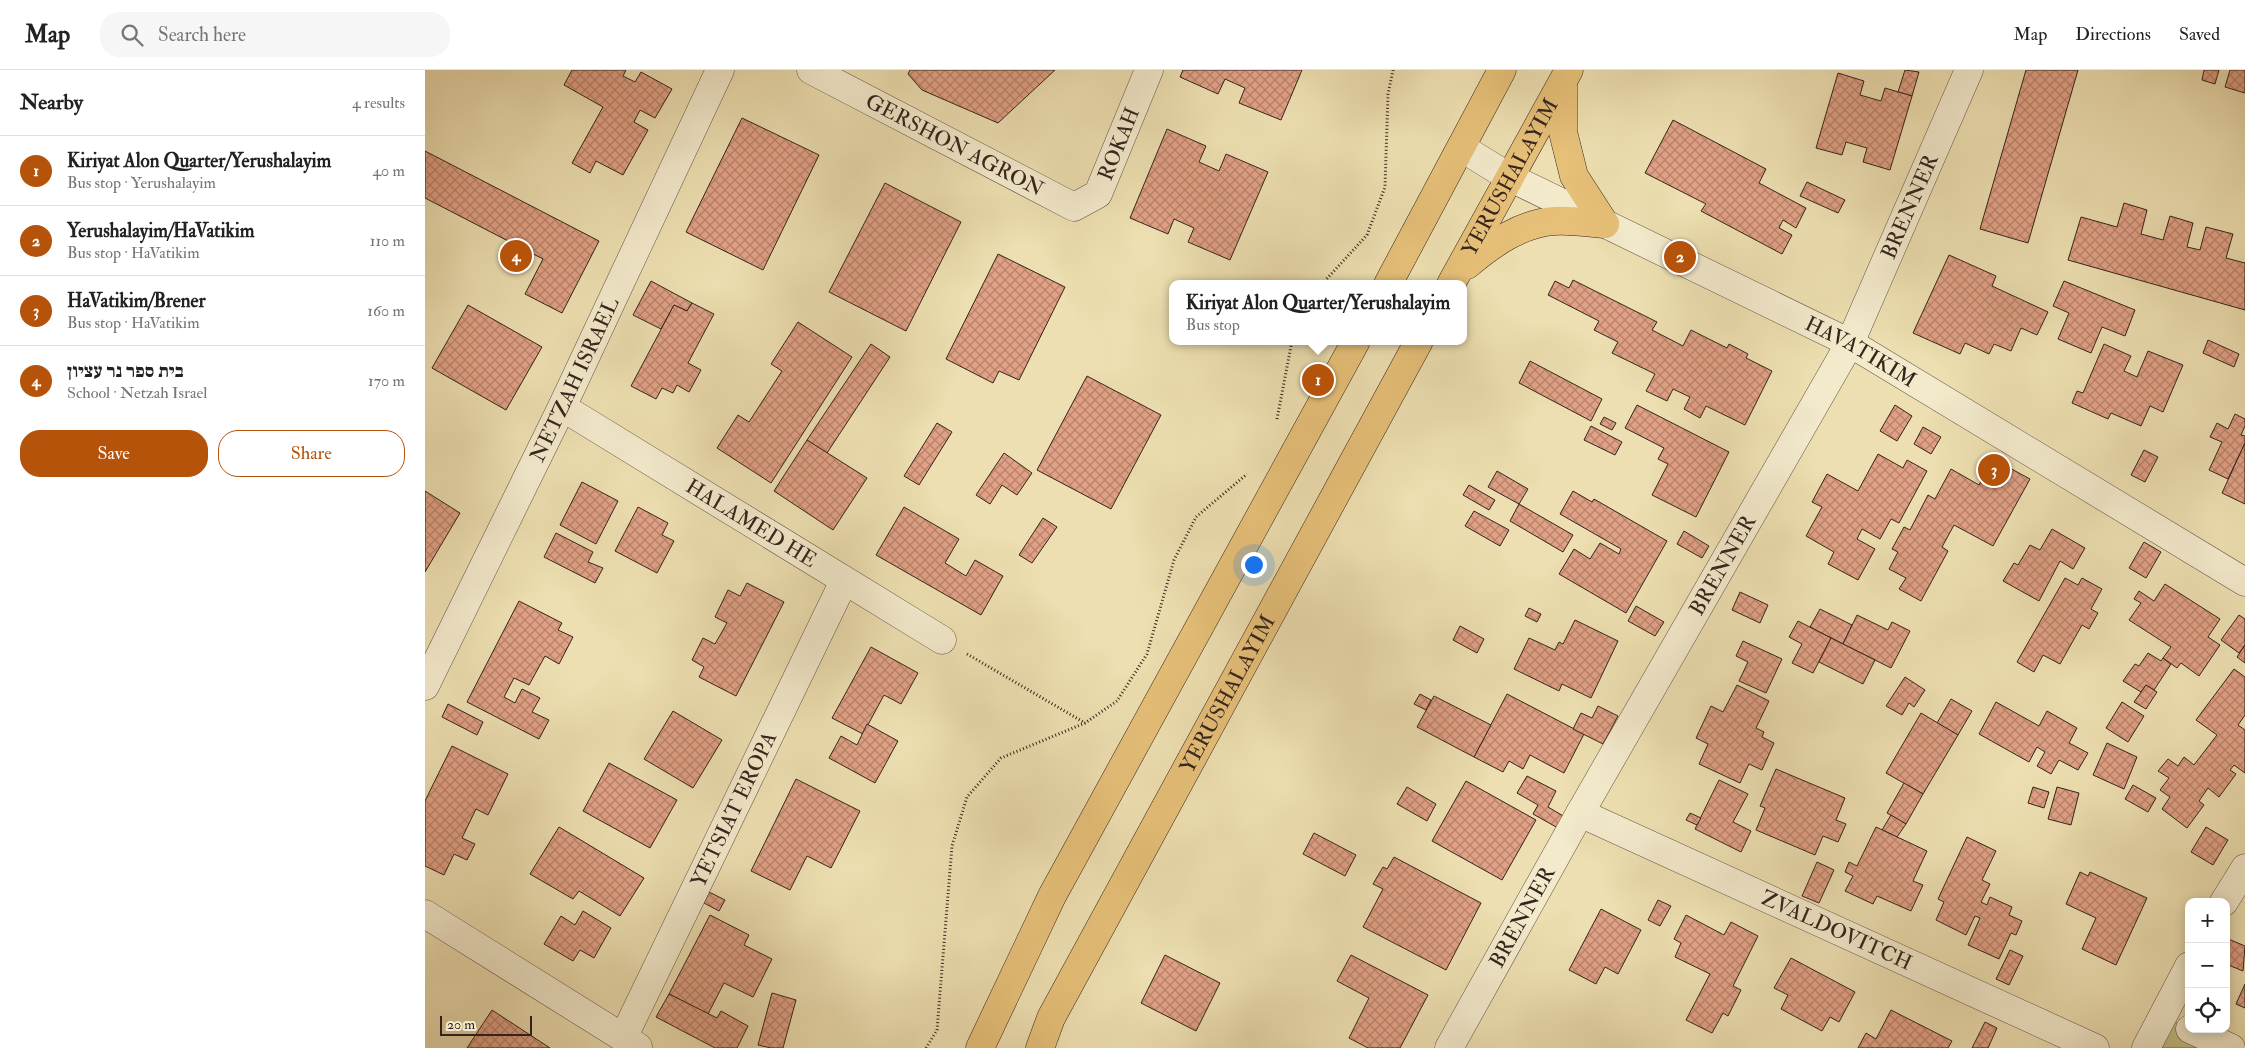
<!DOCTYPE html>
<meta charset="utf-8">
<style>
body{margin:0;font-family:"IM FELL Double Pica","Frank Ruhl Libre",serif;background:#f6f6f6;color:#222}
.controls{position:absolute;right:15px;bottom:15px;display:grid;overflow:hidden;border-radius:10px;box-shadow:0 2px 12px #0003}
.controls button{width:45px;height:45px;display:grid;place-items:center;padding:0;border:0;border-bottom:1px solid #e0e0e0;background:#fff;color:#222;font:25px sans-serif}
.scale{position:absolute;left:15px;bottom:12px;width:92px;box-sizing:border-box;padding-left:5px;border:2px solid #35241d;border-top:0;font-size:14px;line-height:18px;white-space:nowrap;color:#35241d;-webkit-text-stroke:4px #f3eacc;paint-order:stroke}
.you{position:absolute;left:828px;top:494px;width:18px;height:18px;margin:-12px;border:4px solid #fff;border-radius:50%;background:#1a73e8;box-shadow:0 0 0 8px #1a73e833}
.badge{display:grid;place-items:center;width:32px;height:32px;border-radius:50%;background:#b45309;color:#fff;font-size:16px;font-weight:700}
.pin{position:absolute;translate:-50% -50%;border:2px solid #fff;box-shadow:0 1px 5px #0006}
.popup{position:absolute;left:744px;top:210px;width:298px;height:65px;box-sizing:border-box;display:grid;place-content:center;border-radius:10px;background:#fff;filter:drop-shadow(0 1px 4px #0005);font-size:16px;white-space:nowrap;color:#767676}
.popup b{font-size:19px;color:#222}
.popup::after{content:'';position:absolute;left:50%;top:100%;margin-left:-10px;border:10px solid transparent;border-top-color:#fff}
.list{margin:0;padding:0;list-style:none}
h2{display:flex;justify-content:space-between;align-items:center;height:65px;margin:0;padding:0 20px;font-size:21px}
h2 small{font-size:16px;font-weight:400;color:#767676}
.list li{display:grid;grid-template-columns:32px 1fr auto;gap:15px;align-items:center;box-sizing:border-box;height:70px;padding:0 20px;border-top:1px solid #e0e0e0}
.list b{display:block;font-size:19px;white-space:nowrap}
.list p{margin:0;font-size:16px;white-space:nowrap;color:#767676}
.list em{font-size:16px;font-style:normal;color:#767676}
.actions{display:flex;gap:10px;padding:15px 20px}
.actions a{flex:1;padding:11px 0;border:1px solid #b45309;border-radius:20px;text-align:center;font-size:18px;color:#b45309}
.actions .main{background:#b45309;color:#fff}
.icon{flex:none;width:28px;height:28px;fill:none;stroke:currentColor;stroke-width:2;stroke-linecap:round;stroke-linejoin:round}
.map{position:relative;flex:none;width:1820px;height:978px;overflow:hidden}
header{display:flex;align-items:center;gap:30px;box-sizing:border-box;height:70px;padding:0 25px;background:#fff;border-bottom:1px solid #e0e0e0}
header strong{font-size:24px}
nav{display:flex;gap:28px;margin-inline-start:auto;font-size:18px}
.search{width:350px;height:45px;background:#f6f6f6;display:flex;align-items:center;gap:12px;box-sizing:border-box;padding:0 18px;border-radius:20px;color:#767676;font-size:19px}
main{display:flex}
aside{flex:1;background:#fff}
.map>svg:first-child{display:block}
.green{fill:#c0bf86;stroke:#7a7252}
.building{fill:url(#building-cross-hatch);stroke:#35241d}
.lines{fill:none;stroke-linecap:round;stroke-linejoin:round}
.minor-casing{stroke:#635342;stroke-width:29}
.trunk-casing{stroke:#35241d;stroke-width:29}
.path{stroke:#35241d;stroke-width:3;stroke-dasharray:1 2.5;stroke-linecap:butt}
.minor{stroke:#f3eacc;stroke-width:28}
.trunk{stroke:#e6c078;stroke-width:28}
.labels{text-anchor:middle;stroke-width:4.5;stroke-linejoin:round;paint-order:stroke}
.street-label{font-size:21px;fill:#35241d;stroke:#f3eacc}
</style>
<header>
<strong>Map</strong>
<div class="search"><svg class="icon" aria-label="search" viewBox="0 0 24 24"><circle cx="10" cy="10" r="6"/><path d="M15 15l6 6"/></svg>Search here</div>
<nav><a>Map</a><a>Directions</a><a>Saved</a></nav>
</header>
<main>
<aside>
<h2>Nearby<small>4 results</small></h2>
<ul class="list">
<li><span class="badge">1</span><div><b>Kiriyat Alon Quarter/Yerushalayim</b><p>Bus stop · Yerushalayim</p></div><em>40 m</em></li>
<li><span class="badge">2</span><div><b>Yerushalayim/HaVatikim</b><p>Bus stop · HaVatikim</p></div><em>110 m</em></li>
<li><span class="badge">3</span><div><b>HaVatikim/Brener</b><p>Bus stop · HaVatikim</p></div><em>160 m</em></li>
<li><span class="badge">4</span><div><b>בית ספר נר עציון</b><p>School · Netzah Israel</p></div><em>170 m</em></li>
</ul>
<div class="actions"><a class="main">Save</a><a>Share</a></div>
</aside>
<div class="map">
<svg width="1820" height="978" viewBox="0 0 1820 978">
<defs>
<pattern id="building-cross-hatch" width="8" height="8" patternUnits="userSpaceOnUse" patternTransform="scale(1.25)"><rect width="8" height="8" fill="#e1a185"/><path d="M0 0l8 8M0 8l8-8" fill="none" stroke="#b7836c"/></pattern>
</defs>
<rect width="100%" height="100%" fill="#eddfb1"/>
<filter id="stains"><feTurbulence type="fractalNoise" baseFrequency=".004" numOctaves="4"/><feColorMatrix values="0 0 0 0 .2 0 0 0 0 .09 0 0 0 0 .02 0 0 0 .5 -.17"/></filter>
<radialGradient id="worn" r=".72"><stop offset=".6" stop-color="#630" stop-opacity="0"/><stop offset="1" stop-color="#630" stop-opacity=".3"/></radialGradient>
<!-- green -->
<polygon class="green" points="1737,946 1806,978 1721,978"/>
<!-- building -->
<g class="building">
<polygon points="147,0 201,0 198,6 210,12 216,2 247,19 230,48 215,40 209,52 223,60 198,105 171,91 165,103 147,93 178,37 139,15"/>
<polygon points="485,0 630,0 573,53 497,20 483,4"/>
<polygon points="758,0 877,0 856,50 814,33 820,18 800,9 793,24 755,7"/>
<polygon points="1480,0 1494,2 1487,26 1473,22"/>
<polygon points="1601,0 1653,0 1603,173 1555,159"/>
<polygon points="1779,0 1794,0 1790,14 1777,10"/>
<polygon points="1805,0 1820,0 1820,23 1800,17"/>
<polygon points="1413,3 1439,11 1435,25 1456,31 1460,18 1487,26 1465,100 1438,92 1442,78 1421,72 1417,85 1391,78"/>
<polygon points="317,48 394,85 338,200 261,162"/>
<polygon points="1248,50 1341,99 1334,113 1381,138 1371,158 1358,150 1354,158 1367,165 1357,184 1276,141 1281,134 1220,103"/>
<polygon points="742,59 781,76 774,92 794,101 801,84 843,102 805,190 763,172 769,158 749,149 743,164 705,148"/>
<polygon points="0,81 174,171 137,243 100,224 118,189 0,128"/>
<polygon points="1382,112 1420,130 1413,143 1375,126"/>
<polygon points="460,113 536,152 481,261 404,222"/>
<polygon points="1699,133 1722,140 1716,164 1738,170 1745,146 1768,153 1762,177 1775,180 1781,157 1808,164 1801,188 1820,193 1820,240 1643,190 1656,147 1692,157"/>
<polygon points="573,184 640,217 594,310 574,301 568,313 521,289"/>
<polygon points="1524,185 1571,206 1567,216 1623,242 1612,265 1596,258 1586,281 1569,274 1564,284 1540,273 1535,284 1488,263"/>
<polygon points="1148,210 1232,252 1227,260 1258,276 1266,260 1302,278 1304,274 1323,284 1321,288 1347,301 1320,355 1281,336 1275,348 1259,339 1265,327 1248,319 1242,331 1221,321 1230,304 1187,283 1193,272 1169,260 1174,251 1123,225 1130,211 1144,218"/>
<polygon points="226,211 267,233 262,241 249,235 236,259 208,245"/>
<polygon points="1639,211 1710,240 1700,266 1677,257 1666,283 1633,269 1644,243 1628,236"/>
<polygon points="267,233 289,244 263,293 276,300 264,322 252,315 248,323 237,318 231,329 206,316 249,235 262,241"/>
<polygon points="43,235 117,277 81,340 7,298"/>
<polygon points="373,252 427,287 346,413 292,378 313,345 324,352 357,301 346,294"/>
<polygon points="1783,270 1814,284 1809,297 1778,283"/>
<polygon points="446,274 465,287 402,383 382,370"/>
<polygon points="1679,274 1706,286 1699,301 1712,307 1723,281 1758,295 1738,342 1725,336 1716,356 1686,343 1683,349 1647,333 1652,321 1658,323"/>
<polygon points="1105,291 1177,329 1166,351 1094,313"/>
<polygon points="662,306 736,345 686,439 612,400"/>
<polygon points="1212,335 1304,382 1271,447 1227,425 1243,394 1233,389 1239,378 1200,358"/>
<polygon points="1470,335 1487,346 1472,371 1455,361"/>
<polygon points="1810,344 1820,349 1820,356 1816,365 1820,366 1820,373 1803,409 1784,400 1797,372 1785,367 1792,353 1803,359"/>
<polygon points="1179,347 1191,353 1187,360 1175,354"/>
<polygon points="512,353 527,362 494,415 479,406"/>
<polygon points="1166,356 1197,372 1190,385 1159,370"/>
<polygon points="1498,357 1516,367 1506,384 1489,374"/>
<polygon points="382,370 442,408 408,460 349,421"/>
<polygon points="1820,373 1820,434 1797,423"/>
<polygon points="1719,380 1733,387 1720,412 1706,405"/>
<polygon points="579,383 607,403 592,425 577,415 565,434 551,425"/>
<polygon points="1453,384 1478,398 1482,390 1502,401 1474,453 1466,449 1455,469 1437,459 1432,469 1450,479 1433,510 1403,494 1409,482 1381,466 1397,437 1387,432 1402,404 1433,421"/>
<polygon points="1568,389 1605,409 1568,476 1529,455 1517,477 1523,481 1496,531 1474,519 1481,508 1464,499 1473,482 1467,479 1479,457 1485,460 1503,425 1510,429 1526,399 1554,415"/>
<polygon points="1072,401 1103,419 1094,434 1063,417"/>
<polygon points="157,412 193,431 171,474 135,455"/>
<polygon points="1044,415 1070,430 1064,440 1038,425"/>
<polygon points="0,421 35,443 0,502"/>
<polygon points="1148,421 1167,432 1169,429 1242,471 1201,543 1134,504 1149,479 1165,489 1175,473 1194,484 1196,479 1135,444"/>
<polygon points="1094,434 1148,465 1138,482 1085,451"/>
<polygon points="213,437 243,453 237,465 249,471 232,503 190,481"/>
<polygon points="479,437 534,469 520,493 541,506 550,490 578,506 556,545 451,485"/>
<polygon points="1049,441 1084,460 1075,476 1040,456"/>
<polygon points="618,448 632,457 607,493 594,485"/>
<polygon points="1627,459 1660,478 1648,499 1635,491 1614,531 1578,511 1589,493 1593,495 1605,475 1615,480"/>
<polygon points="1259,461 1284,476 1277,488 1252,474"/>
<polygon points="131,463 168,482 163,492 178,498 170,513 119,487"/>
<polygon points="1719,472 1736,482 1721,508 1704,498"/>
<polygon points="1640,508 1653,515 1657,508 1677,519 1666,539 1673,543 1664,559 1657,555 1635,594 1618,585 1609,602 1592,592"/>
<polygon points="322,513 359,532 311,626 274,607 279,597 267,590 278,568 290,574 302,553 290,547 303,520 315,526"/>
<polygon points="1740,514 1795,549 1783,567 1795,575 1774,606 1756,593 1752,598 1738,588 1746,577 1704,550 1716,533 1709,529 1714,521 1729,531"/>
<polygon points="1315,522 1343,535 1335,553 1307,540"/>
<polygon points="94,531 137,553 133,560 148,567 134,594 120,586 104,615 89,608 79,627 90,633 97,619 115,628 107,642 124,650 114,669 42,632"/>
<polygon points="1211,536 1239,552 1230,566 1203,551"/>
<polygon points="1104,538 1116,544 1112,552 1100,546"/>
<polygon points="1395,539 1427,555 1418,574 1385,557"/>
<polygon points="1432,545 1463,560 1467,552 1485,561 1466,598 1418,574"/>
<polygon points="1814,545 1820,549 1820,575 1814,583 1796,570"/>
<polygon points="1150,550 1193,571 1166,628 1137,614 1134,621 1089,599 1104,568 1130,580 1134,572 1138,574"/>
<polygon points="1373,551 1406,568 1388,603 1367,593 1377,574 1364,567"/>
<polygon points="1035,556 1059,569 1052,583 1028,570"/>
<polygon points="1406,568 1450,590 1438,614 1394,592"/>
<polygon points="1318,571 1357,589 1341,623 1314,611 1323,592 1311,586"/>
<polygon points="1820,575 1820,593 1812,587"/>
<polygon points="446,577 493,603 476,634 459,625 438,664 407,648"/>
<polygon points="1723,583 1736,591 1738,588 1746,594 1729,620 1721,615 1716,622 1698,611 1710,594 1714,596"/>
<polygon points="1809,599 1820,607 1820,645 1813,655 1820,660 1820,703 1809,695 1805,700 1811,704 1794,727 1783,718 1774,731 1779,735 1762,758 1737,739 1745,727 1735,720 1744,708 1733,701 1743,689 1753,696 1759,687 1769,695 1792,665 1771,650"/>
<polygon points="1480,607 1500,620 1489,637 1484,633 1477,645 1461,636"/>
<polygon points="1312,615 1344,631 1331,658 1339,662 1337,667 1349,673 1337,700 1324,694 1315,713 1274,694 1283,674 1271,668 1286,636 1298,642"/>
<polygon points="1721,615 1732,622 1721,639 1709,632"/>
<polygon points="995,624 1006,630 1001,640 989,634"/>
<polygon points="1082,624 1159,664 1139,703 1105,685 1098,699 1084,691 1078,702 1049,687"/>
<polygon points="1009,626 1066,655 1049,687 992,657"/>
<polygon points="1526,629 1547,641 1533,665 1512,653"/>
<polygon points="1571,632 1614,656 1622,641 1652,658 1644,673 1663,683 1653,700 1634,690 1626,704 1612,696 1620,682 1612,677 1604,692 1554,664"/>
<polygon points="1697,632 1719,646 1703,672 1681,658"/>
<polygon points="23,634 58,652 52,665 17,647"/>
<polygon points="1173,636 1193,646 1178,674 1148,659 1156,643 1167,648"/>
<polygon points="248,641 297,670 268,718 219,689"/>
<polygon points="1496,643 1533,665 1498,724 1461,703"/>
<polygon points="442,654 473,671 450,713 404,688 416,666 432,675"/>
<polygon points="1682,673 1712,687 1699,719 1668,705"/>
<polygon points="27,676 83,704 63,745 51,739 37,768 50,774 42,790 29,784 19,805 0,796 0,731"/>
<polygon points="184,693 252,730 225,778 158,741"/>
<polygon points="1351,699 1420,728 1411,750 1421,754 1413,772 1398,766 1390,785 1331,760 1340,738 1335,736"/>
<polygon points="1102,706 1131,721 1123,737 1140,747 1133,758 1108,744 1113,735 1092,723"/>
<polygon points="371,709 435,741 406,798 382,786 365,820 326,801"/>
<polygon points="1294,710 1323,724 1308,752 1326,761 1316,782 1270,759"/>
<polygon points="1041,711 1111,750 1077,810 1007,771"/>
<polygon points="1479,713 1498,724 1481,754 1462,743"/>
<polygon points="1708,715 1731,728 1723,742 1700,729"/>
<polygon points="982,717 1011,734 1002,751 972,734"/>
<polygon points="1608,717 1624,722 1619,738 1603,733"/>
<polygon points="1632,717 1654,723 1646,755 1623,749"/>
<polygon points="1265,743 1276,748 1272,755 1261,750"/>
<polygon points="1466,745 1481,754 1472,767 1457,760"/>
<polygon points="134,757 219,808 195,846 154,821 148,829 105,804"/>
<polygon points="1451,757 1502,781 1488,811 1498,815 1486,841 1452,826 1448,834 1420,821 1428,806 1420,802 1424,792 1432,796"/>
<polygon points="1781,757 1803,770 1788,795 1766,782"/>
<polygon points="889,763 931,785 920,806 878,784"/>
<polygon points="1542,767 1571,781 1557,810 1565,814 1556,832 1562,835 1565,827 1587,837 1584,845 1597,851 1591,865 1586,863 1574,889 1543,875 1555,848 1550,846 1541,865 1511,850 1519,832 1513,829"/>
<polygon points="969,787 1056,833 1021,900 938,857 958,819 948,814 958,797 962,799"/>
<polygon points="1392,792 1409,800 1394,833 1377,826"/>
<polygon points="1655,802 1663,806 1665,802 1722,828 1691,895 1657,879 1671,848 1641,834"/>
<polygon points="284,822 300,830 294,841 279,833"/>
<polygon points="1233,830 1246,836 1235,856 1223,850"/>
<polygon points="1176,839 1216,860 1193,904 1180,897 1171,914 1144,900"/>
<polygon points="158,841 186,858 169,888 155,880 148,891 119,874 136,846 150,855"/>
<polygon points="285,845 324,865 319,875 347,889 328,927 299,913 283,944 244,924"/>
<polygon points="1261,845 1299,865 1306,852 1333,866 1308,916 1316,920 1303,946 1298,943 1287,963 1261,950 1285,904 1250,887 1256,873 1249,869"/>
<polygon points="1801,868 1820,876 1818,901 1801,894"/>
<polygon points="1585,880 1598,886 1584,915 1571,909"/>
<polygon points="740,885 795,913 771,961 716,933"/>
<polygon points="926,885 1003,925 975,978 943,978 924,968 944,928 912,911"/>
<polygon points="1366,888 1430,922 1414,952 1405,947 1397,961 1356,939 1363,925 1349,918"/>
<polygon points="1820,914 1820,938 1811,934"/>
<polygon points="347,923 371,930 358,978 346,978 333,975"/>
<polygon points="244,924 292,948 296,941 323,956 312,978 290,978 231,947"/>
<polygon points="67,940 125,978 42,978"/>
<polygon points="1466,940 1527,971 1523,978 1433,978 1441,963 1451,969"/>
<polygon points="1560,952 1572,958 1563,978 1547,978"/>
</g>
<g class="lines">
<defs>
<g id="minor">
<path id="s1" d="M386 0 649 137 673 124 724 0"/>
<path id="s2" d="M1037 78 1084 107 1425 273 1820 512"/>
<path id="s3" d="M137 337 517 570"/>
<path id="s4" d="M0 616 137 337 295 0"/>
<path id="s5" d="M1155 743 1670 978"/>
<polyline points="1799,832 1820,798"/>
<polyline points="0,844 213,977"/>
<polyline points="1765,959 1806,978"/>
<path id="s6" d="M198 968 419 511"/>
<path id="s7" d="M1024 978 1155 743 1425 273 1544 0"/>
<polyline points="1721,978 1764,896"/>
</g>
<g id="trunk">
<polyline points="1138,14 1138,62 1149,106 1180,154"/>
<path d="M1042 195C1067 174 1096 153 1130 151 1146 150 1164 153 1180 154"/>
<polyline points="963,214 1077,0"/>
<path id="s8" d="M1026 214 1144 0"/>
<polyline points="555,978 627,826 931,271"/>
<path id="s9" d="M615 978 626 948 994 271"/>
</g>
</defs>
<!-- minor casing -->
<use href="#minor" class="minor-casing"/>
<!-- trunk casing -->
<use href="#trunk" class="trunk-casing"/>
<!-- path -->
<g class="path">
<polyline points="897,214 942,165 960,117 963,24 968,0"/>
<polyline points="852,349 867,271"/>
<polyline points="542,584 660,653"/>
<polyline points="501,978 512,960 527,776 542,727 576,688 660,653 692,631 722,584 749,490 771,447 822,404"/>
</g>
<!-- minor -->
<use href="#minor" class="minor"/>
<!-- trunk -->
<use href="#trunk" class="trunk"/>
</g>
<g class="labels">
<!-- street labels -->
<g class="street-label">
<text dy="7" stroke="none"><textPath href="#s1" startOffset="378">ROKAH</textPath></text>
<text dy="7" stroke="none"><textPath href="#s1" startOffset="162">GERSHON AGRON</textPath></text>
<text dy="7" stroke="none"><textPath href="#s8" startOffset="122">YERUSHALAYIM</textPath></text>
<text dy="7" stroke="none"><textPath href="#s7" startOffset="960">BRENNER</textPath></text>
<text dy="7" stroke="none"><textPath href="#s2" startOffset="448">HAVATIKIM</textPath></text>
<text dy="7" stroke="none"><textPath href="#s4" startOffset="341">NETZAH ISRAEL</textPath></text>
<text dy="7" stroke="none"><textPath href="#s3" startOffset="222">HALAMED HE</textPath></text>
<text dy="7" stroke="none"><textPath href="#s7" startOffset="555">BRENNER</textPath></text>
<text dy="7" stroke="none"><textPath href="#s9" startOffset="401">YERUSHALAYIM</textPath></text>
<text dy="7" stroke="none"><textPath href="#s6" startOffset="254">YETSIAT EROPA</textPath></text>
<text dy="7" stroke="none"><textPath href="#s7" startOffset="150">BRENNER</textPath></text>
<text dy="7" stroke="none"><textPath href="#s5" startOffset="282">ZVALDOVITCH</textPath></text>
</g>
</g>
<rect width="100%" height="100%" filter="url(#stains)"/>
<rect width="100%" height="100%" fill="url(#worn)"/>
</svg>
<div class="controls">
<button>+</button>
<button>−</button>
<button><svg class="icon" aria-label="locate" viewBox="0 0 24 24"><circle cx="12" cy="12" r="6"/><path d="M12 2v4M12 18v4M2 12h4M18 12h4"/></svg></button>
</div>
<div class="scale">20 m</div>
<div class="you"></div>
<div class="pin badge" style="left:893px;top:310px">1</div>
<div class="popup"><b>Kiriyat Alon Quarter/Yerushalayim</b>Bus stop</div>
<div class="pin badge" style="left:1255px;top:187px">2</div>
<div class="pin badge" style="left:1569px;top:400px">3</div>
<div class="pin badge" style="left:91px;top:186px">4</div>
</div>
</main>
